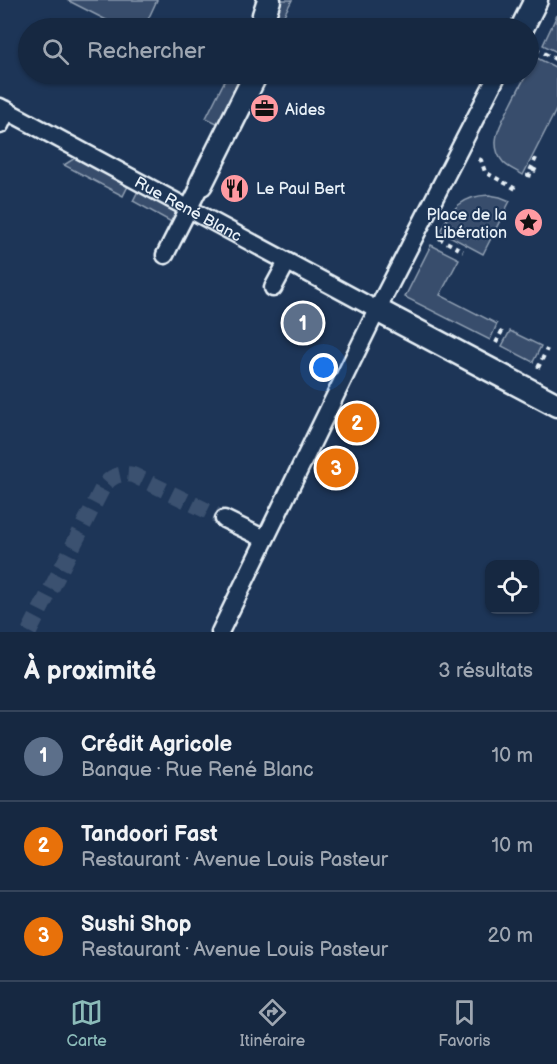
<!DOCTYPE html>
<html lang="fr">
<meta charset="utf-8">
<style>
body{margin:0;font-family:"Balsamiq Sans",sans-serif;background:#1f3048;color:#f1f3f6}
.controls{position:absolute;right:18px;bottom:18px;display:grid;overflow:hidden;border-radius:12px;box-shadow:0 2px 4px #0004}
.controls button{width:54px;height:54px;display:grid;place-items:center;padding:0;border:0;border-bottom:2px solid #35445a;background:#162841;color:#f1f3f6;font:30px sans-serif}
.you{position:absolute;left:324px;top:368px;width:21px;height:21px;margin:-15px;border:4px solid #fff;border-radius:50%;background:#1a73e8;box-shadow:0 0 0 9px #1a73e833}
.badge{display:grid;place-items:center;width:39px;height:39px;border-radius:50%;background:#8bbbb9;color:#fff;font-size:20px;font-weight:700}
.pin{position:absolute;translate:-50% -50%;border:3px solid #fff;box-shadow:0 2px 6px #0006}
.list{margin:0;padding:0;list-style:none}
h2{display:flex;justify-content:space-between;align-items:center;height:78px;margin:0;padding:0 24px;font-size:26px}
h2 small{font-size:20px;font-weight:400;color:#9ea6b1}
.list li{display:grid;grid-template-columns:39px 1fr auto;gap:18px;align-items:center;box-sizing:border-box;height:90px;padding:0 24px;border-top:2px solid #35445a}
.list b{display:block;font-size:22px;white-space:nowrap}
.list p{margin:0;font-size:20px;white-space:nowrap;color:#9ea6b1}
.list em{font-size:20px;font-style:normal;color:#9ea6b1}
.icon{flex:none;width:33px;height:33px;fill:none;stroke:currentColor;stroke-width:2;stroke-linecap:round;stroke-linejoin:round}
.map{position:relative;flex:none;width:557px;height:632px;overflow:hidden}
.search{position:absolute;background:#162841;box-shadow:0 2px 4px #0004;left:18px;right:18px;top:18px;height:66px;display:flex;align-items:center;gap:15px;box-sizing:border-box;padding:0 21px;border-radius:33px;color:#9ea6b1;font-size:22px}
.sheet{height:348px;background:#162841}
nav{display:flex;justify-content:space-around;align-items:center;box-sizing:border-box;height:84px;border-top:2px solid #35445a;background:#162841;font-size:16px;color:#9ea6b1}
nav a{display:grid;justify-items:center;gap:3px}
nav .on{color:#8bbbb9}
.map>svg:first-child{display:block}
.green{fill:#374d6c;stroke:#909fb2;stroke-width:1.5}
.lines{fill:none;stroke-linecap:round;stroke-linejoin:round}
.pedestrian-tunnel{stroke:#3b516f;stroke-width:16;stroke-dasharray:16 8;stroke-linecap:butt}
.pedestrian-casing{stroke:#e8f1f8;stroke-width:21}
.minor-casing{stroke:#e8f1f8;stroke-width:27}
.path{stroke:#e8f1f8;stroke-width:4;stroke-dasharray:4.5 4.5;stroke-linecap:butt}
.pedestrian{stroke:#1d3557;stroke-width:16}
.minor{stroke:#1d3557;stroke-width:22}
.labels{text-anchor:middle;stroke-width:4.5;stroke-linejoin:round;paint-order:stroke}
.poi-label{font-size:16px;fill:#e8f1f8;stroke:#1d3557;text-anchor:start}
.street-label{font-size:16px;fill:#e8f1f8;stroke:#1d3557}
</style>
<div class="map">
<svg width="557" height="632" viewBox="0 0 557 632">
<rect width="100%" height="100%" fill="#1d3557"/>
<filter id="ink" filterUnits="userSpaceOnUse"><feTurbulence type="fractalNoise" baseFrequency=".0167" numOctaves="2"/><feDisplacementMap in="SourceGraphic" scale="12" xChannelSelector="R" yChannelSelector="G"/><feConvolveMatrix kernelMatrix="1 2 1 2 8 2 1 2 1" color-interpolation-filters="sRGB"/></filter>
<g filter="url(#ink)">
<!-- green -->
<g class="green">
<polygon points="67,0 157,0 144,28 122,28"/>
<polygon points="280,0 292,0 283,17 282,28 272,28 274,13"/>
<polygon points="557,15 557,52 543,45"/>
<path d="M535 57 557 68V108L523 175C517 171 508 168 503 162 487 143 502 122 511 104 516 94 521 84 527 74H528L529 70Z"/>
<polygon points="228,74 244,74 219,124 206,118"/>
<polygon points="75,158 128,186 123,196 64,165"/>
<polygon points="138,191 180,214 175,224 133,201"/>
<path d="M489 195 500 197 510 201 483 254 440 231C452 208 462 196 489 195Z"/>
<polygon points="431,245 459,259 440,295 497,324 490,340 405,297"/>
<polygon points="510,331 541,346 533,362 502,346"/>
</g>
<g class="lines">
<!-- pedestrian-tunnel -->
<path class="pedestrian-tunnel" d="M29 632 102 489C109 477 119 472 133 475L224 519"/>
<defs>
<g id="pedestrian">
<path id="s1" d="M0 107 377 310"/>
<polyline points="0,125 7,110"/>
<polyline points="165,255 201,184"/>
<polyline points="273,288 287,262"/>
<polyline points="224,519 265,539"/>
<polyline points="220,632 377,310 498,74"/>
</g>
<g id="minor">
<polyline points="262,28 264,15 269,0"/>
<polyline points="522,28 536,0"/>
<polyline points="201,184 256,74"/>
<polyline points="377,310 557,405"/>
</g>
</defs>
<!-- pedestrian casing -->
<use href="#pedestrian" class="pedestrian-casing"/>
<!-- minor casing -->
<use href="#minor" class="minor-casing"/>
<!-- path -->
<g class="path">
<polyline points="536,49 557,60"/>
<polyline points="536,158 528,175 532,176 537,165"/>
<polyline points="479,159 481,160 485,172 516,189"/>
<polyline points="439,238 463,251"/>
<polyline points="496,343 504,327"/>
<polyline points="538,368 547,349"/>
</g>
<!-- pedestrian -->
<use href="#pedestrian" class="pedestrian"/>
<!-- minor -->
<use href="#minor" class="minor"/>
</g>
</g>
<!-- icons -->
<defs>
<symbol id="office-disc" viewBox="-11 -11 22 22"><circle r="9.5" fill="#ff9aa2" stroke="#1d3557"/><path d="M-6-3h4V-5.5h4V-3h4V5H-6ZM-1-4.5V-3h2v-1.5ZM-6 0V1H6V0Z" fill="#111"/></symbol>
<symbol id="restaurant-disc" viewBox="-11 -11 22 22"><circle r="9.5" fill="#ff9aa2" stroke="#1d3557"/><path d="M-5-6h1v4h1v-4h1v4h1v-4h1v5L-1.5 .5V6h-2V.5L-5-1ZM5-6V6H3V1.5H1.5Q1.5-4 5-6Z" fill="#111"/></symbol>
<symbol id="sight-disc" viewBox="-11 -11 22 22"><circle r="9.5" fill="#ff9aa2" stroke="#1d3557"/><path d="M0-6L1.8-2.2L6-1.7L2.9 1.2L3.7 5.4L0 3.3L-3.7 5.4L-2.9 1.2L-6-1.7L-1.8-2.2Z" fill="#111"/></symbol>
</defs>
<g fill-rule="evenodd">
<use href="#office-disc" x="248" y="92" width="33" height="33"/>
<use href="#restaurant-disc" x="218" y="172" width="33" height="33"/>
<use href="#sight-disc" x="512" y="206" width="33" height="33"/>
</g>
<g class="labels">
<!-- poi labels -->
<g class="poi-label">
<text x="285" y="115">Aides</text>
<text x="256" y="194">Le Paul Bert</text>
<text x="507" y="220" text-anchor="end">Place de la<tspan x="507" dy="18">Libération</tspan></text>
</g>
<!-- street labels -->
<g class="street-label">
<text dy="6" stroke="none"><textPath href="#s1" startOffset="214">Rue René Blanc</textPath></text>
</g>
</g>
</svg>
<div class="controls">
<button><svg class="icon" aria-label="locate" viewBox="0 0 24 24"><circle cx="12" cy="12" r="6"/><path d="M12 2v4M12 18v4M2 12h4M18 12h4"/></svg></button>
</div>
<div class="you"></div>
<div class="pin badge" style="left:303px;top:323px;background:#5c6f8a">1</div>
<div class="pin badge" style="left:357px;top:423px;background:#e8710a">2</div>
<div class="pin badge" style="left:336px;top:468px;background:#e8710a">3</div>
<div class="search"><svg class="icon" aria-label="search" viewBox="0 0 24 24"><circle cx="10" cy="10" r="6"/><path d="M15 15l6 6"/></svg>Rechercher</div>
</div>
<section class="sheet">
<h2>À proximité<small>3 résultats</small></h2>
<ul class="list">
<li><span class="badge" style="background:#5c6f8a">1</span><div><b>Crédit Agricole</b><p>Banque · Rue René Blanc</p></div><em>10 m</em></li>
<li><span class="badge" style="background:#e8710a">2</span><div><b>Tandoori Fast</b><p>Restaurant · Avenue Louis Pasteur</p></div><em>10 m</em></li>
<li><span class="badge" style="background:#e8710a">3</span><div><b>Sushi Shop</b><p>Restaurant · Avenue Louis Pasteur</p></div><em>20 m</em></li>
</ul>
</section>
<nav>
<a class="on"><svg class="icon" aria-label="map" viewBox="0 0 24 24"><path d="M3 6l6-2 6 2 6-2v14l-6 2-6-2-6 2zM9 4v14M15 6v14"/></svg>Carte</a>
<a><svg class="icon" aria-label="directions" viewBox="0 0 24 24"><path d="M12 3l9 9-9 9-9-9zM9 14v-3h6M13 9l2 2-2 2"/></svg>Itinéraire</a>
<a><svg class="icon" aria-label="saved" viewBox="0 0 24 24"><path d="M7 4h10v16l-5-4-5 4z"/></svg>Favoris</a>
</nav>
